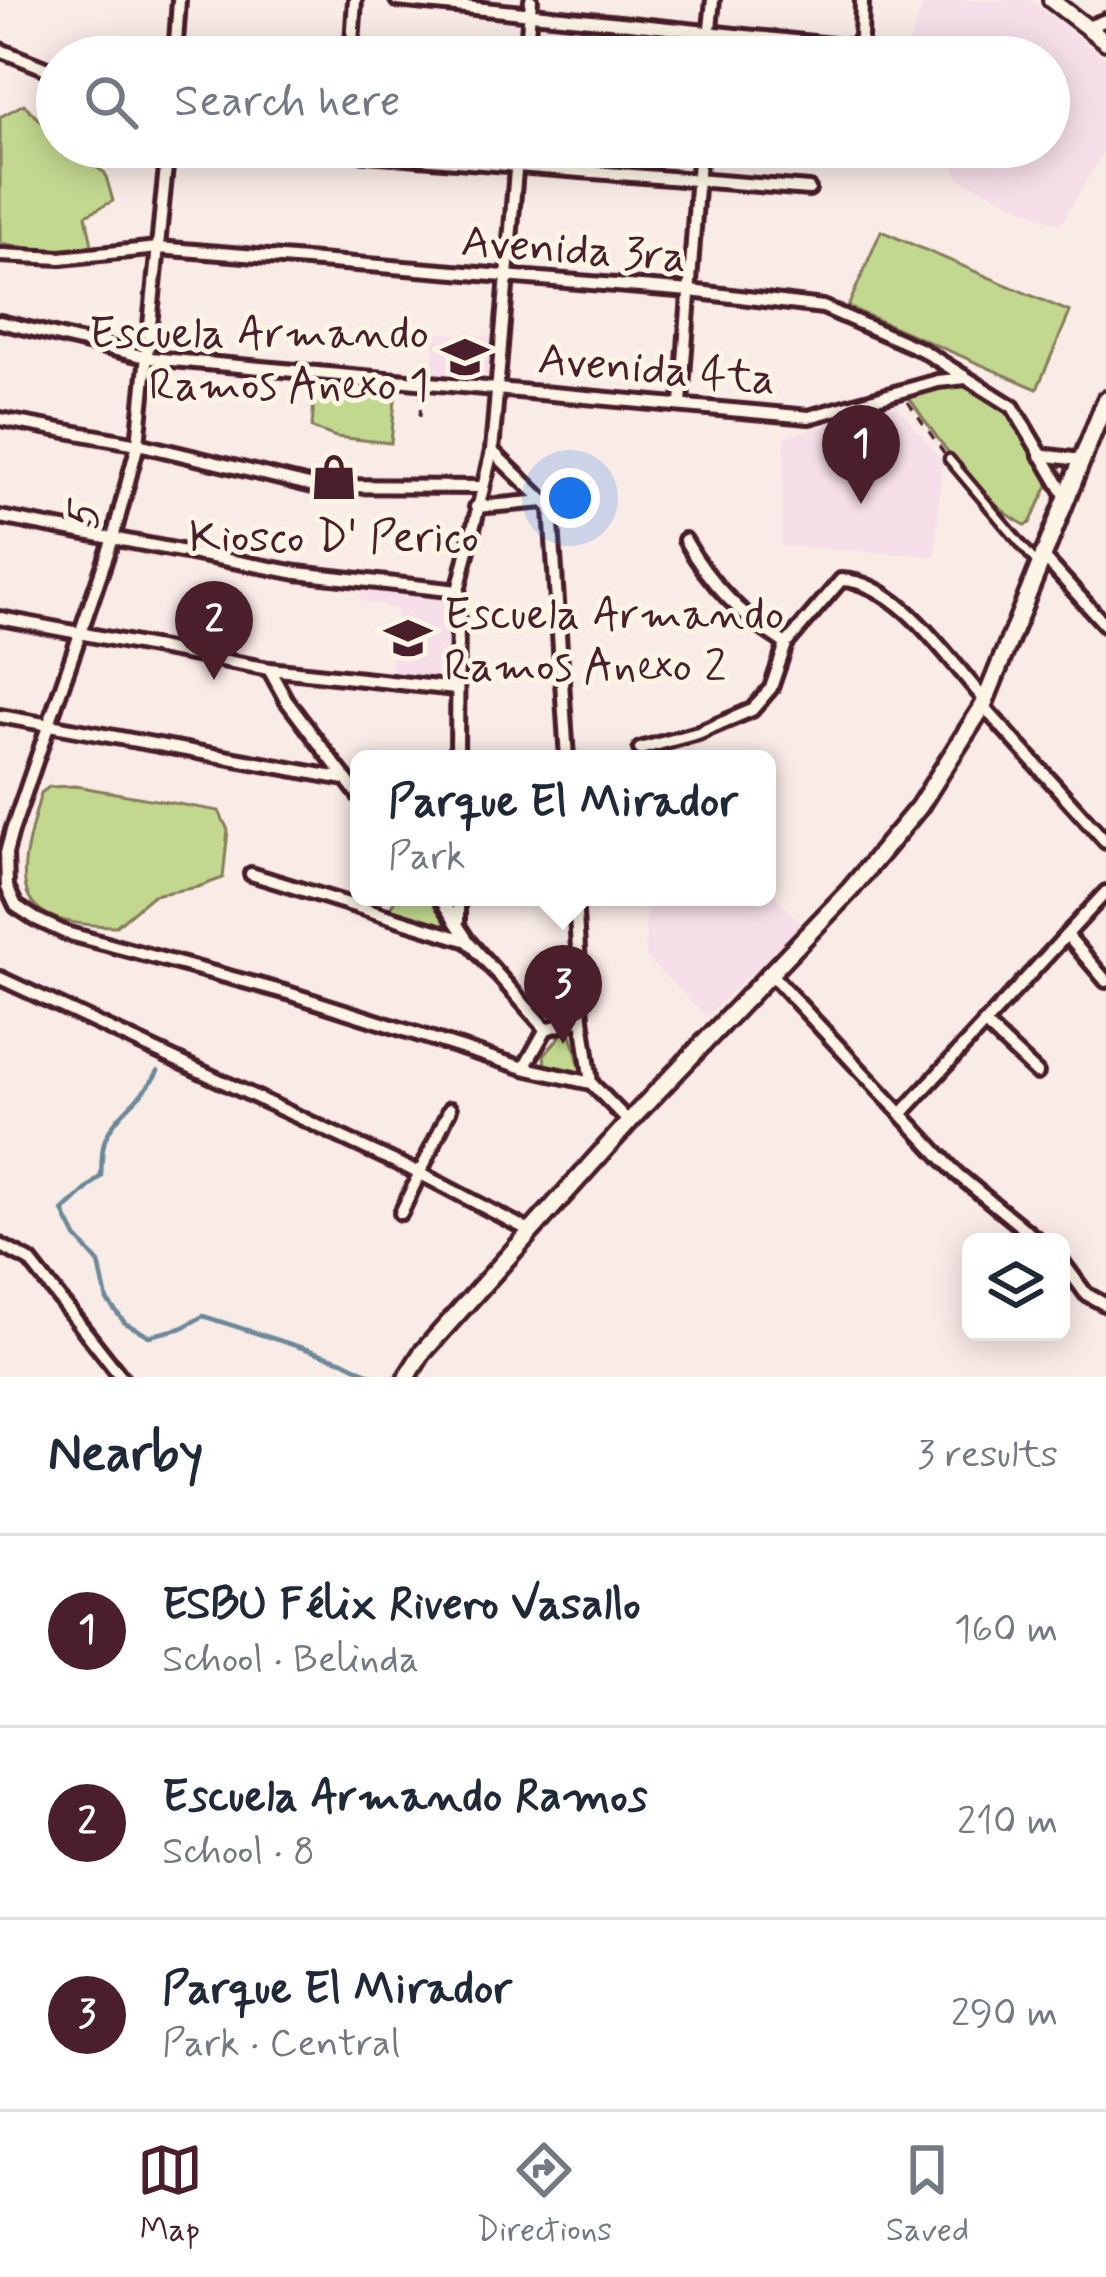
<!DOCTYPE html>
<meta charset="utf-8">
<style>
body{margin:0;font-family:Mynerve,sans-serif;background:#f2f2f3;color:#1f2937}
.controls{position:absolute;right:36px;bottom:36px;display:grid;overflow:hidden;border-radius:18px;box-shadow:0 6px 30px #0003}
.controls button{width:108px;height:108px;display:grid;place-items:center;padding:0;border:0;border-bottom:3px solid #e0e1e3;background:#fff;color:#1f2937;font:60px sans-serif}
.you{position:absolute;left:570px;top:498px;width:42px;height:42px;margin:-30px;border:9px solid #fff;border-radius:50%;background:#1a73e8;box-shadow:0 0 0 18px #1a73e833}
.badge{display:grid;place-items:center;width:78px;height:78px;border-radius:50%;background:#4a1f2b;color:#fff;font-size:39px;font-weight:700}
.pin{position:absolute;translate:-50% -99px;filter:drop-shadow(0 3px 6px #0008)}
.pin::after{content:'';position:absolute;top:63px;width:42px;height:36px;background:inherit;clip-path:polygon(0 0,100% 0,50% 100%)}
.popup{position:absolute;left:350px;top:750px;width:426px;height:156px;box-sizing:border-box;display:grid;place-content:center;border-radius:18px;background:#fff;filter:drop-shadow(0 3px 9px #0005);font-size:39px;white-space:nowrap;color:#747a83}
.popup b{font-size:45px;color:#1f2937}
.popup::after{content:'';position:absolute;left:50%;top:100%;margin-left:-24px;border:24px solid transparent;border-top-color:#fff}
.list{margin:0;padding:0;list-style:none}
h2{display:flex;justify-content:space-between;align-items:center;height:156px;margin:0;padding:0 48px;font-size:51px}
h2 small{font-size:39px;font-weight:400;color:#747a83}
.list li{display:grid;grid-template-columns:78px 1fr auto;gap:36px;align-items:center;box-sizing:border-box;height:192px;padding:0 48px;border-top:3px solid #e0e1e3}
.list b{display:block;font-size:45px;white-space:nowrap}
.list p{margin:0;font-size:39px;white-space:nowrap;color:#747a83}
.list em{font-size:39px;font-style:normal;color:#747a83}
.icon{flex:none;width:66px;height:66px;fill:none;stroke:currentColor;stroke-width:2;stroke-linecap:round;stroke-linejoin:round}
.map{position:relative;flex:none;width:1106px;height:1377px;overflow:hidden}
.search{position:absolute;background:#fff;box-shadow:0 6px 30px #0003;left:36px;right:36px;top:36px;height:132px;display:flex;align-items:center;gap:30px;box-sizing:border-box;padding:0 42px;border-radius:66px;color:#747a83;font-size:45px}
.sheet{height:732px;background:#fff}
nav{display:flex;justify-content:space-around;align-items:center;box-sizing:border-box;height:168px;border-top:3px solid #e0e1e3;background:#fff;font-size:33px;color:#747a83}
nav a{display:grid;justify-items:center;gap:6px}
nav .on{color:#4a1f2b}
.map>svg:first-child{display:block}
.built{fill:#f6dfe8}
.green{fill:#c2d88e;stroke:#867c5c;stroke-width:3}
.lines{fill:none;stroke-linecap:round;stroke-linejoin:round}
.stream{stroke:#6c8999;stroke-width:4.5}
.service-casing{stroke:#4a1f2b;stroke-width:15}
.minor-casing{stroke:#4a1f2b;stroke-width:20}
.tertiary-casing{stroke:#4a1f2b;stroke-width:22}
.secondary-casing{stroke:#4a1f2b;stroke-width:24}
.path{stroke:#4a1f2b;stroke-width:3;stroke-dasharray:9 9;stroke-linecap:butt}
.service{stroke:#fcf5e5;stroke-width:6}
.minor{stroke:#fcf5e5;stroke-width:10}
.tertiary{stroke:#fcf5e5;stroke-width:14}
.secondary{stroke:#fcf5e5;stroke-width:15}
.labels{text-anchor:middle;stroke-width:10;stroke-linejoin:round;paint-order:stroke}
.street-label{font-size:45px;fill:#4a1f2b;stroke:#fcf5e5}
.poi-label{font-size:45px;fill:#4a1f2b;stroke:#fcf5e5;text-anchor:end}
</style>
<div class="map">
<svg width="1106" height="1377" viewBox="0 0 1106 1377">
<rect width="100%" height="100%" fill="#f9ebe6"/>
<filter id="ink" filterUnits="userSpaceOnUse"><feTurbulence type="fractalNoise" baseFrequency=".00833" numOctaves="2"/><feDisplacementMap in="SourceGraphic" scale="24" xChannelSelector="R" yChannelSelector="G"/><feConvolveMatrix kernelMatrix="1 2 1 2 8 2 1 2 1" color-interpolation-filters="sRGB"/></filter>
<g filter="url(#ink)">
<!-- built -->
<g class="built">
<polygon points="925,0 1030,0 1106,59 1106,148 1060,225 958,178 947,147 1049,147 1049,57 914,57 909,43"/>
<polygon points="435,333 497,337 495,383 433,378"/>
<polygon points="897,405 942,461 935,556 781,546 785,437"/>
<polygon points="403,588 450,600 453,684 390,676 397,609 363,601 359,595 366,590"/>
<polygon points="767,887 802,925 706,1016 646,957 645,897 767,897"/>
</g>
<!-- green -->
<g class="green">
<polygon points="24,104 57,139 57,147 65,147 105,173 113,201 86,215 92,245 50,252 0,243 0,117"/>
<polygon points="881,231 1070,312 1037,389 848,307"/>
<path d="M954 381 1011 410 1044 468 1048 486 1030 523 1025 525C978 501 936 436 906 393Z"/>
<polygon points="315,382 396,389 391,443 336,437 312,428"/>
<path d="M75 786 219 811 228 830 223 878 198 887 153 895 116 926C3 925 17 881 41 793L49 787Z"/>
<polygon points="396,897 429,897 449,920 442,928 389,911"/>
<polygon points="562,1034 571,1034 582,1074 545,1065 544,1055"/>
</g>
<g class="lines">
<!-- stream -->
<path class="stream" d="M158 1071C146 1096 119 1110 107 1135 101 1146 102 1163 101 1176L63 1211 76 1237 99 1263 107 1300 125 1323 149 1336 182 1328 203 1316 343 1361 375 1377"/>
<defs>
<polyline id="service" points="949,459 1036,562"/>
<g id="minor">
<polyline points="397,0 852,47 861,39 862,0"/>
<polyline points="1088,27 1106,20"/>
<polyline points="0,50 57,73"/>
<polyline points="175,57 179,0"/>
<polyline points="351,57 355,0"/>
<polyline points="526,57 531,0"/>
<polyline points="707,57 713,0"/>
<polyline points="168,147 138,444 113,538 12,831 6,853 7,887 16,906 36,919 66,933 288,993 524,1068 591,1083 629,1122"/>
<polyline points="279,147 809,189"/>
<polyline points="0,255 61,258 158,248 690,291 823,307 922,350 1013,407 1066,497"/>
<polyline points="0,322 150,358 809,417 938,381 966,378"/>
<polyline points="681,403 700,147"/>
<polyline points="0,419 138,444 313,486 481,487"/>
<polyline points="492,451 551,508 567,759"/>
<polyline points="1040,455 1081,460"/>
<polyline points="476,507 545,501"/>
<polyline points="0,517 297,573 458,591"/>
<path d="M685 540C710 585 742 616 786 644"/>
<polyline points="1041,554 1106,626"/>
<polyline points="0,618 269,669 456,689"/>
<polyline points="269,669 286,700 359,796"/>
<polyline points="983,706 1106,842"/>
<polyline points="0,716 345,779"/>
<path d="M640 749 698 733 752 710 771 688 786 644 841 580C898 581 949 660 985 700"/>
<polyline points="457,759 458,591 492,451 518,147"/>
<polyline points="251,874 468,941"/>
<polyline points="439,897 468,941 546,1029"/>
<polyline points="575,897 582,1019 591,1083"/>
<polyline points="458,921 458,897"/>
<polyline points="1067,935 1106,981"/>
<polyline points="769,972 957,1174 1040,1242"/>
<polyline points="0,978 421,1174 532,1232"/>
<polyline points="984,1023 1037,1073"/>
<polyline points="524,1068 546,1029 582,1019"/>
<polyline points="903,1112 1106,892"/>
<polyline points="401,1213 450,1109"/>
<polyline points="0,1245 30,1261 121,1377"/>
<polyline points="1061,1260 1086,1294 1106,1305"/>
</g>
<polyline id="tertiary" points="1051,0 1106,42"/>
<polyline id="secondary" points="407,1377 422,1353 637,1113 850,890 919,807 983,706 1106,400"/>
</defs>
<!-- service casing -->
<use href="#service" class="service-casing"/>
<!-- minor casing -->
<use href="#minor" class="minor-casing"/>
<!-- tertiary casing -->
<use href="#tertiary" class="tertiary-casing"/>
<!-- secondary casing -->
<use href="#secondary" class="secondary-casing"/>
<!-- path -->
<g class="path">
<polyline points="908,402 944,453"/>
<polyline points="420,417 421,396"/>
</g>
<!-- service -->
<use href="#service" class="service"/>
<!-- minor -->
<use href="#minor" class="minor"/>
<!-- tertiary -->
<use href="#tertiary" class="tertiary"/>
<!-- secondary -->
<use href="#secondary" class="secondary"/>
</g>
</g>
<!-- icons -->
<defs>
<symbol id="school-bare" viewBox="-9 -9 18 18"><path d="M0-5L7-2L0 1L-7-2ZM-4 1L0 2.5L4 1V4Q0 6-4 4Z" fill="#4a1f2b" stroke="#fcf5e5" stroke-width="2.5" paint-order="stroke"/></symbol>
<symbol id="shop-bare" viewBox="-9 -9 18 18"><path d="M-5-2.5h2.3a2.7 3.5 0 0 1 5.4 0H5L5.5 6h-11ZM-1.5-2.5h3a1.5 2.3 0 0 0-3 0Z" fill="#4a1f2b" stroke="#fcf5e5" stroke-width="2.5" paint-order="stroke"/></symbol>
</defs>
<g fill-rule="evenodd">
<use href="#school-bare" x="432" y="324" width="66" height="66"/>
<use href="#shop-bare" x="301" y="444" width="66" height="66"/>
<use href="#school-bare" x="375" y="605" width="66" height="66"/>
</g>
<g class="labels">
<!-- street labels -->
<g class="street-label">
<text transform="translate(574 247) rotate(4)" y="16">Avenida 3ra</text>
<text transform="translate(657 367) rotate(5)" y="16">Avenida 4ta</text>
<text transform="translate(82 513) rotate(-74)" y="16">5</text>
</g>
<!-- poi labels -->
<g class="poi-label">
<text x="429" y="347">Escuela Armando<tspan x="429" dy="52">Ramos Anexo 1</tspan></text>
<text x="334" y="551" text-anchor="middle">Kiosco D' Perico</text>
<text x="444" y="628" text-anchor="start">Escuela Armando<tspan x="444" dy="52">Ramos Anexo 2</tspan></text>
</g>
</g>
</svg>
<div class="controls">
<button><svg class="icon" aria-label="layers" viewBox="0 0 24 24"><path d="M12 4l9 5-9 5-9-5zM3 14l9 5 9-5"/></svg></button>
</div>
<div class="you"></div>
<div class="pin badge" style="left:861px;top:504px">1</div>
<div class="pin badge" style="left:214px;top:680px">2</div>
<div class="pin badge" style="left:563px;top:1044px">3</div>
<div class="popup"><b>Parque El Mirador</b>Park</div>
<div class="search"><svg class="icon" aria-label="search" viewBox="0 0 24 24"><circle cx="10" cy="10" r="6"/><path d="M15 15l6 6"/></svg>Search here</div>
</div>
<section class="sheet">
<h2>Nearby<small>3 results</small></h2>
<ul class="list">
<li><span class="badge">1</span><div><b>ESBU Félix Rivero Vasallo</b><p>School · Belinda</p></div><em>160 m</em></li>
<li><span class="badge">2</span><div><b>Escuela Armando Ramos</b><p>School · 8</p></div><em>210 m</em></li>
<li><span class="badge">3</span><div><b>Parque El Mirador</b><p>Park · Central</p></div><em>290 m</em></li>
</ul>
</section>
<nav>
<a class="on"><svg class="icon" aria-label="map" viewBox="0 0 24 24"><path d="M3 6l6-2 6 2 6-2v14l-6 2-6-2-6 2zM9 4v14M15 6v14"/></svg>Map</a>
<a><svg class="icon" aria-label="directions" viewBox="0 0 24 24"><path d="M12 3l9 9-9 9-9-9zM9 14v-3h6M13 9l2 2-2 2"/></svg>Directions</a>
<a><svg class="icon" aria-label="saved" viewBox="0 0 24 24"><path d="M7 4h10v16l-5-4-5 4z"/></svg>Saved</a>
</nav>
